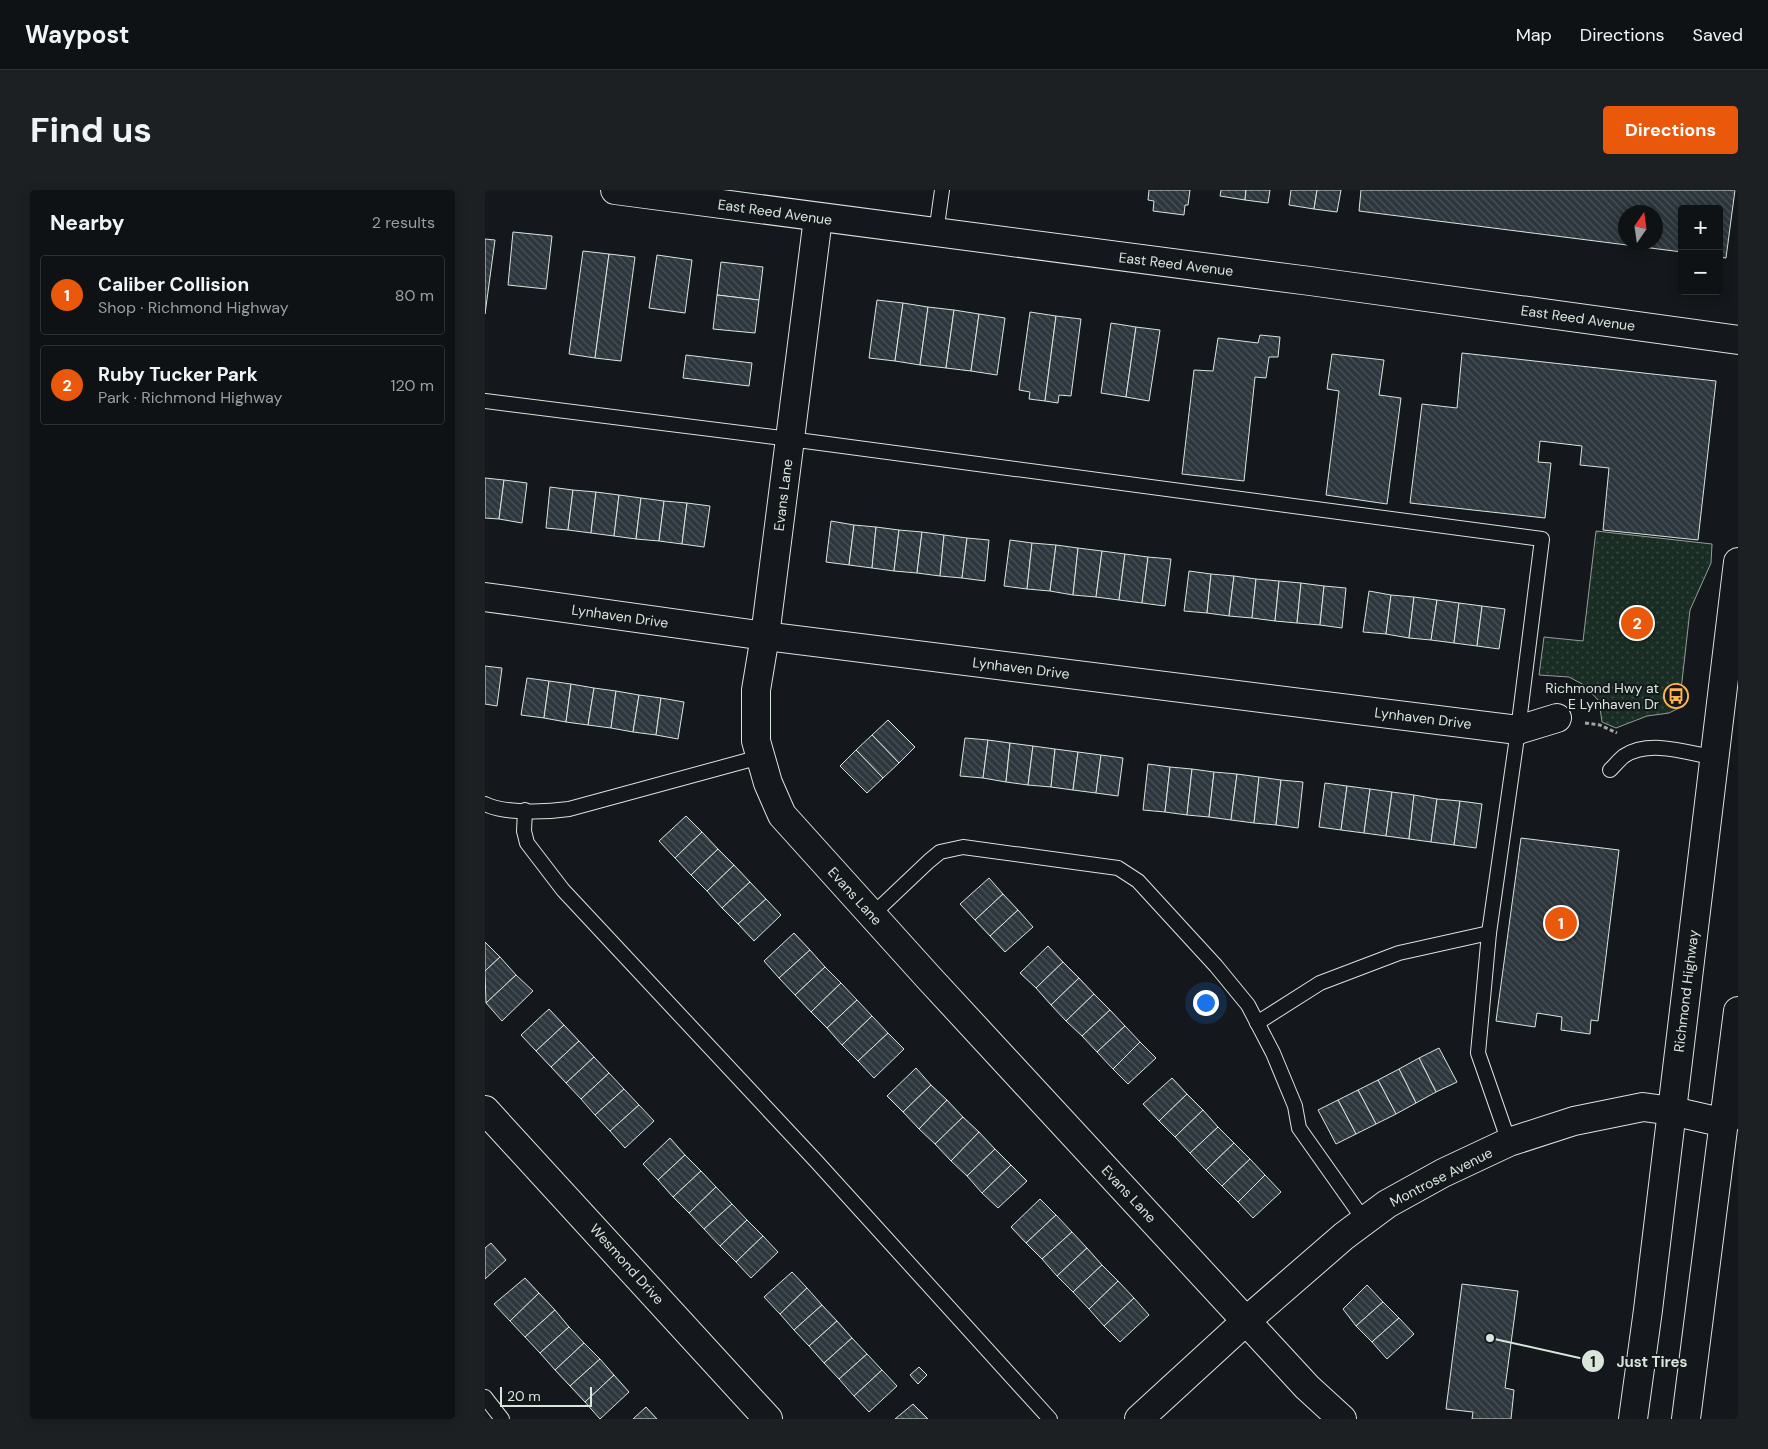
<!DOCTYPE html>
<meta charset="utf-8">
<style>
body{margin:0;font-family:"DM Sans",sans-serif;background:#1d2022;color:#f1f3f6}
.controls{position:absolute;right:15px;top:15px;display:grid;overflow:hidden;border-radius:5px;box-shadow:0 2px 12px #0003}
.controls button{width:45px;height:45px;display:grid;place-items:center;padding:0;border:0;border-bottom:1px solid #2f3234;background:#0f1215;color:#f1f3f6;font:25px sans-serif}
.compass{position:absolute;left:1133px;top:15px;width:45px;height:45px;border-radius:50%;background:#0f1215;box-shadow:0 2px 12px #0003;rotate:13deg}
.scale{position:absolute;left:15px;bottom:12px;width:92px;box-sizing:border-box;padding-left:5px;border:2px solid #d8e6dc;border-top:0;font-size:14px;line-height:18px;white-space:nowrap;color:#d8e6dc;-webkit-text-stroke:4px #14181c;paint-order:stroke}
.you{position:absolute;left:720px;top:812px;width:18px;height:18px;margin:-12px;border:4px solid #fff;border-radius:50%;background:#1a73e8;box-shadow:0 0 0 8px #1a73e833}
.badge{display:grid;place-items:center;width:32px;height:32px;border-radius:50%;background:#ea580c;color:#fff;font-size:16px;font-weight:700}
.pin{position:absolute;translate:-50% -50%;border:2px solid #fff;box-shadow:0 1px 5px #0006}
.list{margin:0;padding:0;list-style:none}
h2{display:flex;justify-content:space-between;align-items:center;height:65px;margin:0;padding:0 20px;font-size:21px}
h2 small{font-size:16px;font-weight:400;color:#9b9ea0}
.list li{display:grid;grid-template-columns:32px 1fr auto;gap:15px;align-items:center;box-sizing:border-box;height:80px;margin:0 10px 10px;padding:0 10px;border:1px solid #2f3234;border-radius:5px}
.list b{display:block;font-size:19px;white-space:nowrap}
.list p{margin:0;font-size:16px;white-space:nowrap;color:#9b9ea0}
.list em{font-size:16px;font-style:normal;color:#9b9ea0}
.map{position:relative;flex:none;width:1253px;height:1229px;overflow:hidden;border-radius:5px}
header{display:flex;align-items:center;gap:30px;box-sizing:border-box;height:70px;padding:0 25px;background:#0f1215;border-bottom:1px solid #2f3234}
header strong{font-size:24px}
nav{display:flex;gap:28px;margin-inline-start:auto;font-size:18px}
.intro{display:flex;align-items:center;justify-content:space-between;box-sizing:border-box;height:120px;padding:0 30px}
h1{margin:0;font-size:35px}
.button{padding:12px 22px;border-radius:5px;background:#ea580c;color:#fff;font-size:18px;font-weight:700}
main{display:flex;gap:30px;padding:0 30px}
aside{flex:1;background:#0f1215;border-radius:5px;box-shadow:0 2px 12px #0003}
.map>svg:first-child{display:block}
.grass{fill:url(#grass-dots);stroke:#939e99}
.building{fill:url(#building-back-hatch);stroke:#d8e6dc;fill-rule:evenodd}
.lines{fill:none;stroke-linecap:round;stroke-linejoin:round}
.service-casing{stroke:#d8e6dc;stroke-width:16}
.minor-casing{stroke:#d8e6dc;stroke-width:30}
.tertiary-casing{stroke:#d8e6dc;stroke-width:30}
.trunk-casing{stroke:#d8e6dc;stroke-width:30}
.path{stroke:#9da8a2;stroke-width:3;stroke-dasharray:4 2.5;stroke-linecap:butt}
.service{stroke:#14181c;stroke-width:14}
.minor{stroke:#14181c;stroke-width:28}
.tertiary{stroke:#14181c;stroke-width:28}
.trunk{stroke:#14181c;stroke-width:28}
.labels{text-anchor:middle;stroke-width:4;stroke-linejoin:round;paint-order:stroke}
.street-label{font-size:14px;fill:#d8e6dc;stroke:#14181c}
.poi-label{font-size:14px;fill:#d8e6dc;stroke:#14181c;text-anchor:end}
.leader{fill:none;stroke:#d8e6dc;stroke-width:2}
.callout-dot{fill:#d8e6dc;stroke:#14181c;stroke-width:2}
.mark-label{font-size:15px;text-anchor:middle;font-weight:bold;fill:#111}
.callout-label{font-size:15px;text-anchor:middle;font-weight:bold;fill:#d8e6dc;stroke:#14181c;stroke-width:4;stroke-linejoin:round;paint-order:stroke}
</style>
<header>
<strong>Waypost</strong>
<nav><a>Map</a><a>Directions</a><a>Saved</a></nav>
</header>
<div class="intro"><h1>Find us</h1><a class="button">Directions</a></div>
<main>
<aside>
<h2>Nearby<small>2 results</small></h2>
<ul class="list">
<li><span class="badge">1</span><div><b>Caliber Collision</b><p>Shop · Richmond Highway</p></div><em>80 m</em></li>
<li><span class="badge">2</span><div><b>Ruby Tucker Park</b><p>Park · Richmond Highway</p></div><em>120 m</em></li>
</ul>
</aside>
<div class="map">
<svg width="1253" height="1229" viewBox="0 0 1253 1229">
<defs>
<pattern id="grass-dots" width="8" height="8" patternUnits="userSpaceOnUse" patternTransform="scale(1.25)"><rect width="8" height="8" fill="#1a2d24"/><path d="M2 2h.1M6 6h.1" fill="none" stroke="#3b4b43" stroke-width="1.8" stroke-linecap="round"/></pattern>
<pattern id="building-back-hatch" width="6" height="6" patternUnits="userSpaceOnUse" patternTransform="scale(1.25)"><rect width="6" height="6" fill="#2c363c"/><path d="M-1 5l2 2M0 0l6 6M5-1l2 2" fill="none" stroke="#4a5358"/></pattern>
</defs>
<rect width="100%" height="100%" fill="#14181c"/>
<!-- grass -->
<polygon class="grass" points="1111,341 1227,354 1226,373 1205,420 1194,518 1184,523 1162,526 1131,538 1117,532 1114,511 1099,495 1084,487 1054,485 1059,447 1098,451"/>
<!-- building -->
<g class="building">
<polygon points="664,0 705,0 703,15 700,15 699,25 668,21 669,11 663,10"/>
<polygon points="736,0 761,0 760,10 735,6"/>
<polygon points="761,0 785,0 783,13 760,10"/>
<polygon points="806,0 832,0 829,19 804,15"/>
<polygon points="832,0 856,0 852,22 829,19"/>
<path d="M876 0H1250L1241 68 1234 67V19H1197V62L874 21ZM1140 22H1170V52H1140Z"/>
<polygon points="28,42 67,46 61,99 23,95"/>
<polygon points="0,49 10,50 0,124"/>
<polygon points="98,61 124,64 110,168 84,164"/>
<polygon points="124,64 150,67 136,171 110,168"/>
<polygon points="172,65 207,70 200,123 164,118"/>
<polygon points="236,72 278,77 274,110 232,105"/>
<polygon points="232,105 274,110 270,143 228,139"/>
<polygon points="392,110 418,113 410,171 384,168"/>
<polygon points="418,113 443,117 435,175 410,171"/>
<polygon points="443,117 469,120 461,178 435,175"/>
<polygon points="469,120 494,124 486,181 461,178"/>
<polygon points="545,122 571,126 560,211 544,209 545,202 534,200"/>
<polygon points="494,124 520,128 512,185 486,181"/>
<polygon points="571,126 596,129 586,206 574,205 573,213 560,211"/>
<polygon points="626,133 651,137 641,207 616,203"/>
<polygon points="651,137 675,140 664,211 641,207"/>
<polygon points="775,145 795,147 793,167 784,167 781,188 770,187 759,291 697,284 709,180 728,181 733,148 773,153"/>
<polygon points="977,163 1231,191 1213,350 1118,340 1124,278 1095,275 1097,256 1055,251 1053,272 1066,273 1060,328 925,313 937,214 972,218"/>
<polygon points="847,164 899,170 894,205 916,208 902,314 841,305 854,201 842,199"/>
<polygon points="201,165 267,173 264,196 198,188"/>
<polygon points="0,288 19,290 14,329 0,328"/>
<polygon points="19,290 42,293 37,333 14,329"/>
<polygon points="65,297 88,300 83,340 61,338"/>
<polygon points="88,300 111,302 106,343 83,340"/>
<polygon points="111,302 134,305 129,346 106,343"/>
<polygon points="134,305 156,308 151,349 129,346"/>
<polygon points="156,308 179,311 174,351 151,349"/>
<polygon points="179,311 202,313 197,354 174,351"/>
<polygon points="202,313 225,316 219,357 197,354"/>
<polygon points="346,331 369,335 364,375 341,372"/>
<polygon points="369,335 391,337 387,378 364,375"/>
<polygon points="391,337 414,340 409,381 387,378"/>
<polygon points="414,340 437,342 432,383 409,381"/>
<polygon points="437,342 459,345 455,386 432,383"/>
<polygon points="459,345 482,348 477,388 455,386"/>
<polygon points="482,348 504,350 500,391 477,388"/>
<polygon points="525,350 547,353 542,399 519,396"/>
<polygon points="547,353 571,355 565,401 542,399"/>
<polygon points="571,355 593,358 588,405 565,401"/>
<polygon points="593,358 617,361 611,407 588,405"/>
<polygon points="617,361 640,364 634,410 611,407"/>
<polygon points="640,364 663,367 657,413 634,410"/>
<polygon points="663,367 686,369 680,416 657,413"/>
<polygon points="704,381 726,384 722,423 699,421"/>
<polygon points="726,384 749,386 744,426 722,423"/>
<polygon points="749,386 771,389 767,428 744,426"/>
<polygon points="771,389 794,391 790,431 767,428"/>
<polygon points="794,391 816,393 812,433 790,431"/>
<polygon points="816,393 839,396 835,435 812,433"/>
<polygon points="839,396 861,398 857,438 835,435"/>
<polygon points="884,401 906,405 901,444 878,442"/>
<polygon points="906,405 929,407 924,448 901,444"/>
<polygon points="929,407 952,410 946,450 924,448"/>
<polygon points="952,410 974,413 969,453 946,450"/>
<polygon points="974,413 997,416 992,456 969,453"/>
<polygon points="997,416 1020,419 1014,459 992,456"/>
<polygon points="0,476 17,478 12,516 0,514"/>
<polygon points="42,488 64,491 59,528 36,525"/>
<polygon points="64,491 86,494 81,532 59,528"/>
<polygon points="86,494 109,498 103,535 81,532"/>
<polygon points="109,498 131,501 126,538 103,535"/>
<polygon points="131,501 154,505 148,542 126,538"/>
<polygon points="154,505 176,508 171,545 148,542"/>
<polygon points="176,508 199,512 193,549 171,545"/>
<polygon points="403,530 430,557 414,573 387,545"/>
<polygon points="387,545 414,573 398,588 371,560"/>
<polygon points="480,548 503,550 498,588 475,586"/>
<polygon points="503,550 525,553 521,592 498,588"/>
<polygon points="525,553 548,556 543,595 521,592"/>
<polygon points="548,556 570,559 566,597 543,595"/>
<polygon points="570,559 593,562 588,600 566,597"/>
<polygon points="371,560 398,588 382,603 355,576"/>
<polygon points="593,562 616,565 611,603 588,600"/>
<polygon points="616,565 638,568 633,606 611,603"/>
<polygon points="663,574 685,577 680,622 658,620"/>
<polygon points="685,577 707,579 702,625 680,622"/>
<polygon points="707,579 729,582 724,627 702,625"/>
<polygon points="729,582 752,584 746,630 724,627"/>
<polygon points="752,584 774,587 769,633 746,630"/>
<polygon points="774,587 796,590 791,635 769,633"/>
<polygon points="796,590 818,592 813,638 791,635"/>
<polygon points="840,593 862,596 856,640 834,637"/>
<polygon points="862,596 885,599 879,643 856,640"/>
<polygon points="885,599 907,602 901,646 879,643"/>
<polygon points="907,602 929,605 924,649 901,646"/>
<polygon points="929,605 952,609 946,652 924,649"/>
<polygon points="952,609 975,611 969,655 946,652"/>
<polygon points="975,611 997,614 991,658 969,655"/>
<polygon points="201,626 217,642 190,668 174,651"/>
<polygon points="217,642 233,659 206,685 190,668"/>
<polygon points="1036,648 1134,660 1113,831 1106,830 1105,844 1076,840 1077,827 1052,823 1050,837 1011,831"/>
<polygon points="233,659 249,675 222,701 206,685"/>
<polygon points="249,675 265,692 237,718 222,701"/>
<polygon points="504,688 518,704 490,730 475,714"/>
<polygon points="265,692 281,709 253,734 237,718"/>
<polygon points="518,704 533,720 505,746 490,730"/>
<polygon points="281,709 296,725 269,751 253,734"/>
<polygon points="533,720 548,737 520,762 505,746"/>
<polygon points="309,743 325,760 294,788 279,771"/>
<polygon points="0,752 15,767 0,781"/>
<polygon points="563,756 578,772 551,798 535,783"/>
<polygon points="325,760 340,777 310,805 294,788"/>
<polygon points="15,767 31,785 1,813 0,781"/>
<polygon points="578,772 594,788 566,815 551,798"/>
<polygon points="340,777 356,793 326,822 310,805"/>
<polygon points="31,785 48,801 17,831 1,813"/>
<polygon points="594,788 609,804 581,831 566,815"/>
<polygon points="356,793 372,810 342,838 326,822"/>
<polygon points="609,804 625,820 597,846 581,831"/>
<polygon points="372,810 387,826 357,855 342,838"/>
<polygon points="64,819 79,835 51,861 36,845"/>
<polygon points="625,820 640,836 612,862 597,846"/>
<polygon points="387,826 403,843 373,871 357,855"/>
<polygon points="79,835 94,851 66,877 51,861"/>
<polygon points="640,836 655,852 628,879 612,862"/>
<polygon points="403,843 419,859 389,888 373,871"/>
<polygon points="94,851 109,867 81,893 66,877"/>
<polygon points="655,852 671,868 643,894 628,879"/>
<polygon points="954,858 972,892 951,902 934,868"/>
<polygon points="109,867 124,883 96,909 81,893"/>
<polygon points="934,868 951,902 931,913 914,879"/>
<polygon points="431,878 446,895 418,922 402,906"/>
<polygon points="914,879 931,913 911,924 893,890"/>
<polygon points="124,883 139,899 110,925 96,909"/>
<polygon points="687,888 702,904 674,931 658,914"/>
<polygon points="893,890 911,924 891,934 873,900"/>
<polygon points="446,895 462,910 434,939 418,922"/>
<polygon points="139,899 154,915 125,941 110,925"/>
<polygon points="873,900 891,934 871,944 853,910"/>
<polygon points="702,904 718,920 690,947 674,931"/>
<polygon points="462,910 478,927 450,954 434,939"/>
<polygon points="853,910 871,944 851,954 833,920"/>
<polygon points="154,915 169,931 140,958 125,941"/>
<polygon points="718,920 733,937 705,963 690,947"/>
<polygon points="478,927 494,942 466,971 450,954"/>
<polygon points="733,937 749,953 721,980 705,963"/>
<polygon points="494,942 510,959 482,986 466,971"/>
<polygon points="185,948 200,965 173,990 158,974"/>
<polygon points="749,953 765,969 737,996 721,980"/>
<polygon points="510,959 526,975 497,1003 482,986"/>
<polygon points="200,965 216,981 188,1007 173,990"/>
<polygon points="765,969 780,985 753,1012 737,996"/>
<polygon points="526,975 542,991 513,1018 497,1003"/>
<polygon points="216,981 231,997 204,1023 188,1007"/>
<polygon points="780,985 796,1002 768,1028 753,1012"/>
<polygon points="231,997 247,1014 219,1039 204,1023"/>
<polygon points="555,1009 571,1025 541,1053 526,1037"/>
<polygon points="247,1014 262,1030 235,1056 219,1039"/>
<polygon points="571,1025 587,1042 557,1069 541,1053"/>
<polygon points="262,1030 278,1046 251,1072 235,1056"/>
<polygon points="587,1042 602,1058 572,1086 557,1069"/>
<polygon points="278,1046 293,1062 266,1088 251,1072"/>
<polygon points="6,1053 21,1070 0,1089 0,1058"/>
<polygon points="602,1058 617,1075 588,1102 572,1086"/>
<polygon points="617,1075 633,1091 604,1119 588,1102"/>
<polygon points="307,1082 322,1098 295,1124 279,1107"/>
<polygon points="40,1088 54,1103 25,1131 9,1114"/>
<polygon points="633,1091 649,1108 619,1136 604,1119"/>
<polygon points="977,1094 1033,1101 1020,1198 1029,1200 1026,1229 987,1229 988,1222 961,1219"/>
<polygon points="882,1095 898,1112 871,1136 858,1119"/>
<polygon points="322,1098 337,1115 309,1140 295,1124"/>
<polygon points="54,1103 70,1120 40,1147 25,1131"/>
<polygon points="649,1108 664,1125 635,1152 619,1136"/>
<polygon points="898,1112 914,1128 887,1152 871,1136"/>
<polygon points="337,1115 352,1131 324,1156 309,1140"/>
<polygon points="70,1120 84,1137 55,1163 40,1147"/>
<polygon points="914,1128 929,1144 902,1169 887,1152"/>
<polygon points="352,1131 367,1148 339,1173 324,1156"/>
<polygon points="84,1137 99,1153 70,1180 55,1163"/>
<polygon points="367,1148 382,1164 354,1189 339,1173"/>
<polygon points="99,1153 115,1169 85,1196 70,1180"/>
<polygon points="382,1164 397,1180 369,1206 354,1189"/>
<polygon points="115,1169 129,1185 100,1212 85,1196"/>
<polygon points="434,1177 442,1185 433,1194 425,1185"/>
<polygon points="397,1180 412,1196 384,1222 369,1206"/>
<polygon points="129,1185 144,1202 115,1229 100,1212"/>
<polygon points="428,1214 443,1229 410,1229"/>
<polygon points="161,1217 172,1229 148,1229"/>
</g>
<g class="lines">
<defs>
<g id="service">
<polyline points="451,43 457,0"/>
<polyline points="0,211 305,249 1057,349 1033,540 1004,743 993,863 1024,952"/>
<path d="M1125 580C1130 575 1134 570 1139 566 1165 549 1203 563 1231 568"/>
<path d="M0 614C19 624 62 622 84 619L275 567"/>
<polyline points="40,620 39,641 42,653 78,700 331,971 565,1229"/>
<polyline points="387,725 444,671 455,662 478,657 633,678 653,691 731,776 763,815 788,863 810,916 814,938 879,1030"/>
<polyline points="772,833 835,793 914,763 1004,743"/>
<polyline points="0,1207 17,1229"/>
</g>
<g id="minor">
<polyline points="333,28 280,446 271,500 271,551 283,593 297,625 444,788 822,1197 857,1229"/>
<polyline points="0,407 280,446 1033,540 1072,528"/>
<polyline points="0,920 283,1229"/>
<polyline points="654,1229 761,1131 859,1046 902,1014 958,983 1024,952 1089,931 1158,917 1187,921 1240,933"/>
</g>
<polyline id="tertiary" points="130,0 825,91 1253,150"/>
<g id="trunk">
<polyline points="1148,1229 1163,1120 1253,372"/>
<polyline points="1201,1229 1253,821"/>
</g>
</defs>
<!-- service casing -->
<use href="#service" class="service-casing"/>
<!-- minor casing -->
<use href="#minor" class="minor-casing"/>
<!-- tertiary casing -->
<use href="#tertiary" class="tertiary-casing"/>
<!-- trunk casing -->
<use href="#trunk" class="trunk-casing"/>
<!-- path -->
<polyline class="path" points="1100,533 1115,535 1132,543"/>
<!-- service -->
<use href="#service" class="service"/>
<!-- minor -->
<use href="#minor" class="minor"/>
<!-- tertiary -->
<use href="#tertiary" class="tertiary"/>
<!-- trunk -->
<use href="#trunk" class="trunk"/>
</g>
<!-- icons -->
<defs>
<symbol id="bus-ring" viewBox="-11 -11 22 22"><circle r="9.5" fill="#14181c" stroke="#ffb74d" stroke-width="1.5"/><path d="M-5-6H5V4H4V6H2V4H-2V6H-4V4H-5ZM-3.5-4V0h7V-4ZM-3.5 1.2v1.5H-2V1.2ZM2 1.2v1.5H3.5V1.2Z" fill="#ffb74d"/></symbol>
</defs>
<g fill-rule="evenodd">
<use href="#bus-ring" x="1177" y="492" width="28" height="28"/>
</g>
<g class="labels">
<!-- street labels -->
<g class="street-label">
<text transform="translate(290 22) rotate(8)" y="5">East Reed Avenue</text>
<text transform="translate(691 74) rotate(7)" y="5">East Reed Avenue</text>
<text transform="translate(1093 128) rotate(8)" y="5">East Reed Avenue</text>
<text transform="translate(298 305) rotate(-83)" y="5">Evans Lane</text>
<text transform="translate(135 426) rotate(8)" y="5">Lynhaven Drive</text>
<text transform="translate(536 478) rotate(7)" y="5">Lynhaven Drive</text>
<text transform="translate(938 528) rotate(7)" y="5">Lynhaven Drive</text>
<text transform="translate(370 706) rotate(48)" y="5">Evans Lane</text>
<text transform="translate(1201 801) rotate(-83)" y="5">Richmond Highway</text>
<text transform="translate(956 987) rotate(-27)" y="5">Montrose Avenue</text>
<text transform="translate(644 1004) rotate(47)" y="5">Evans Lane</text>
<text transform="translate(142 1074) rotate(48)" y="5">Wesmond Drive</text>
</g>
<!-- poi labels -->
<g class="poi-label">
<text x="1174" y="503">Richmond Hwy at<tspan x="1174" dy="16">E Lynhaven Dr</tspan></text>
</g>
</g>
<!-- callouts -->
<path class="leader" d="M1005 1148L1108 1171"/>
<g class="callout-dot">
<circle cx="1005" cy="1148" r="5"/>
<circle cx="1108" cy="1171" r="12"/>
</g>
<g class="mark-label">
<text x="1108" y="1177">1</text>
</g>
<g class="callout-label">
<text x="1167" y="1177">Just Tires</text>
</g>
</svg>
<div class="controls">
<button>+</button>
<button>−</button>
</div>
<svg class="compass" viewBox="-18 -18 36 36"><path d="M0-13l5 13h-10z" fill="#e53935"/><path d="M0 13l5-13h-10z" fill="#9b9ea0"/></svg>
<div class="scale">20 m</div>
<div class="you"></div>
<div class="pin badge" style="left:1076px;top:733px">1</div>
<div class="pin badge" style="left:1152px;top:433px">2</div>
</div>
</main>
